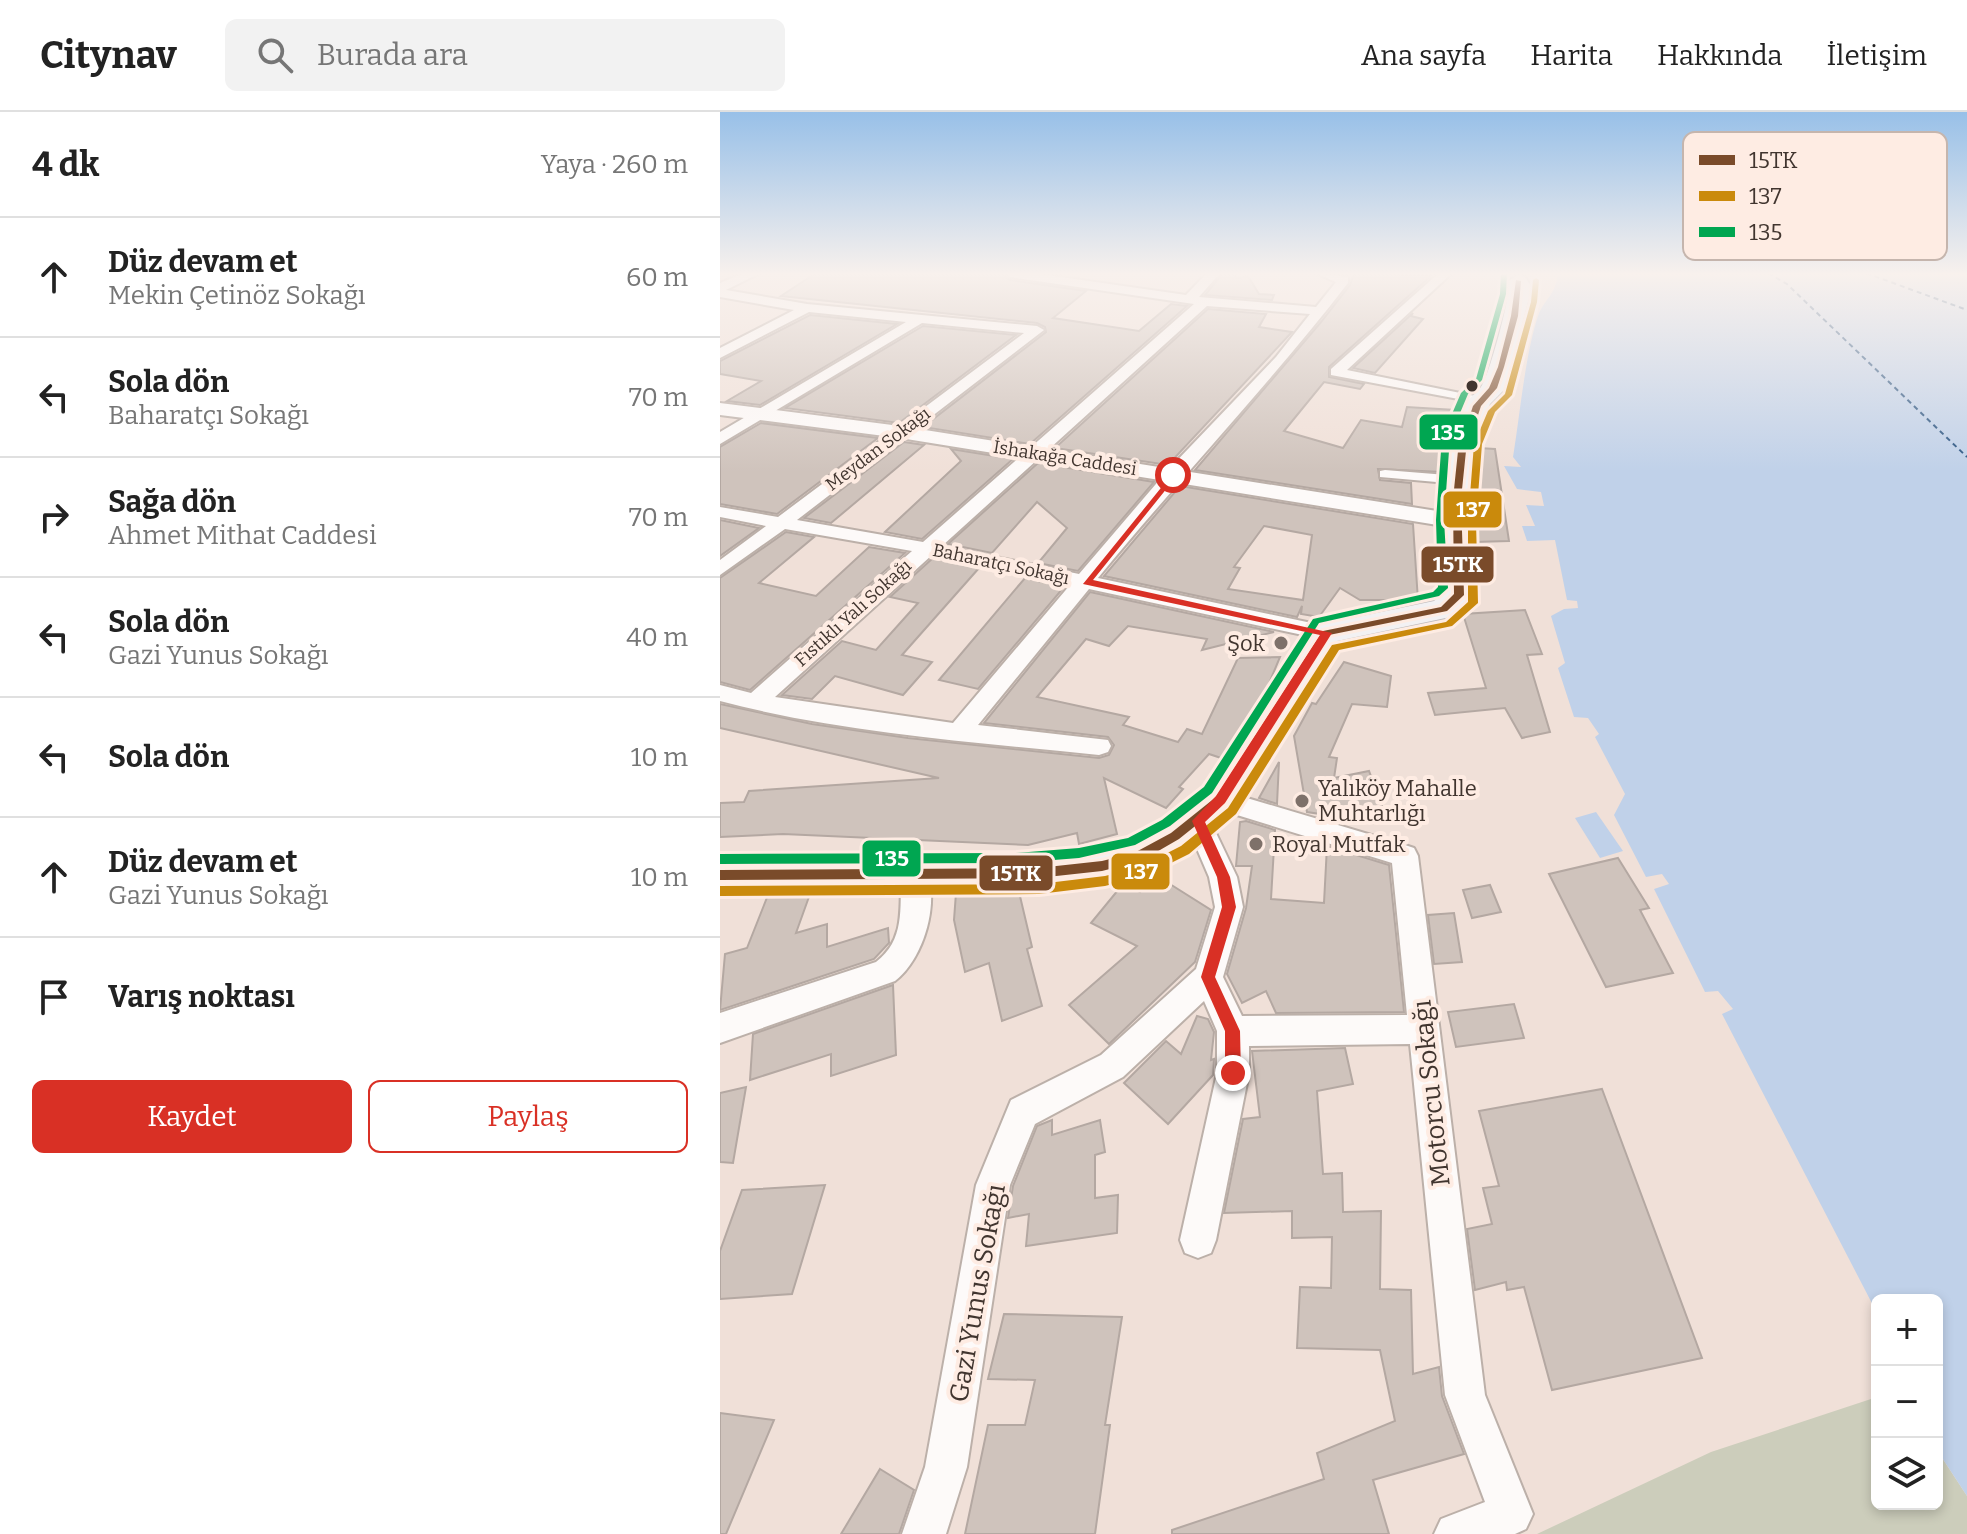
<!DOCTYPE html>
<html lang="tr">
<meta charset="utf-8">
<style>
body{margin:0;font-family:Bitter,serif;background:#f2f2f2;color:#222}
.controls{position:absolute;right:24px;bottom:24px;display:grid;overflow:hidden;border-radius:12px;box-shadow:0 4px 12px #0003}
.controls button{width:72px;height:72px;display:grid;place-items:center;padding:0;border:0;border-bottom:2px solid #e0e0e0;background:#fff;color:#222;font:40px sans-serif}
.stop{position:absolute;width:24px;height:24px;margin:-18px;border:6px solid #d93025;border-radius:50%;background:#fff}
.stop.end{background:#d93025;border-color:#fff;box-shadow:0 2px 8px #0008}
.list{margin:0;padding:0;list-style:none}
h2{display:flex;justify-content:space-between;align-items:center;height:104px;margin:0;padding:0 32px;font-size:34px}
h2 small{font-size:26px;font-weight:400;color:#767676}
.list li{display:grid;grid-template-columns:52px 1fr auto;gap:24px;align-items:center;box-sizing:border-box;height:120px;padding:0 32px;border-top:2px solid #e0e0e0}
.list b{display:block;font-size:30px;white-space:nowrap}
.list p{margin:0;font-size:26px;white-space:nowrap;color:#767676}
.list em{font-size:26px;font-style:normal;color:#767676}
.actions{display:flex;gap:16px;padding:24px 32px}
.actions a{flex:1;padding:18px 0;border:2px solid #d93025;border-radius:12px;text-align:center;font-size:28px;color:#d93025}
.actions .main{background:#d93025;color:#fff}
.icon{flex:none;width:44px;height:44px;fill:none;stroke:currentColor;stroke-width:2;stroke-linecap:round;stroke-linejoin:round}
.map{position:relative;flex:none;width:1247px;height:1422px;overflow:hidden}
header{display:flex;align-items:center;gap:48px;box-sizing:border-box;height:112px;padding:0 40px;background:#fff;border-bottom:2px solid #e0e0e0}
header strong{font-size:38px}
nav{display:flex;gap:44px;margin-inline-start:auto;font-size:28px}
.search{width:560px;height:72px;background:#f2f2f2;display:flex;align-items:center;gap:20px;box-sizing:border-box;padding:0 28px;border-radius:12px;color:#767676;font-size:30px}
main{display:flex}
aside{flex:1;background:#fff}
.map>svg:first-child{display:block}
.green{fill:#cccdbb}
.water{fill:#c0d1e9}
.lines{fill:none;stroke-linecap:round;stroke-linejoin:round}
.ferry{stroke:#285381;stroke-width:2;stroke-dasharray:5 4;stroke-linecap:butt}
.building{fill:#cfc3bc;stroke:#b4a8a2;stroke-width:2;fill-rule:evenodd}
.pedestrian-casing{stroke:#bcb0a9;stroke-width:4}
.minor-casing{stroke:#bcb0a9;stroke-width:4}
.tertiary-casing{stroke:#bcb0a9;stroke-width:4}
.primary-casing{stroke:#bebabb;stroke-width:4}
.pedestrian{fill:#fdfaf9;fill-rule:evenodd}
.minor{fill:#fdfaf9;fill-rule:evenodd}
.tertiary{fill:#fdfaf9;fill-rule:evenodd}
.primary{fill:#f2f1f3;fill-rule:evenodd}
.bus-1-casing{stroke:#feece3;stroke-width:6}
.bus-2-casing{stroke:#feece3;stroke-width:6}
.bus-3-casing{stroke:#feece3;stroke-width:6}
.bus-1{fill:#7a4b2a;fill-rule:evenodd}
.bus-2{fill:#ca8a0c;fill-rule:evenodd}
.bus-3{fill:#00a651;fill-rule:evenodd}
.route{fill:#d93025}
.bus-dot{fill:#41352f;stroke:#feece3;stroke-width:3}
.poi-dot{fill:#7e716a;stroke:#feece3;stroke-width:3}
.labels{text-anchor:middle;stroke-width:8;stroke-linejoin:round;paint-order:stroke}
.far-street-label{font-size:18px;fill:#41352f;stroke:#feece3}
.poi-label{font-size:22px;fill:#41352f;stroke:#feece3;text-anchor:start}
.near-street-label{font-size:26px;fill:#41352f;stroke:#feece3}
.key{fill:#feece3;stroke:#c5b5ad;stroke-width:2}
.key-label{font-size:22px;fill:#41352f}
.line-badge{stroke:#feece3;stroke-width:3}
.badge-label{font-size:22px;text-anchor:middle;font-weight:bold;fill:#fff}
</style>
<header>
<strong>Citynav</strong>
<div class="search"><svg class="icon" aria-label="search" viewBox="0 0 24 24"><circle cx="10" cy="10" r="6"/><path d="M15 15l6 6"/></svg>Burada ara</div>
<nav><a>Ana sayfa</a><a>Harita</a><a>Hakkında</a><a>İletişim</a></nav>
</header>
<main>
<aside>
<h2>4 dk<small>Yaya · 260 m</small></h2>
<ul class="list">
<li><svg class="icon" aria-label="ahead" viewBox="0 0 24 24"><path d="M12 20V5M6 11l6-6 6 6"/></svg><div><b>Düz devam et</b><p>Mekin Çetinöz Sokağı</p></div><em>60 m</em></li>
<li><svg class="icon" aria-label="left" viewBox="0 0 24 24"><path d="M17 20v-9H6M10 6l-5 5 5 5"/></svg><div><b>Sola dön</b><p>Baharatçı Sokağı</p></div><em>70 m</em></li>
<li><svg class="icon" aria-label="right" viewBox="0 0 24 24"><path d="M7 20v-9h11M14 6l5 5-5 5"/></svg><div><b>Sağa dön</b><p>Ahmet Mithat Caddesi</p></div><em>70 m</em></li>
<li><svg class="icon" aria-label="left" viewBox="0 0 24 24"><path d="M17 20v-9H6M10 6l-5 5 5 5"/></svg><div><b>Sola dön</b><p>Gazi Yunus Sokağı</p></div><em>40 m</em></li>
<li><svg class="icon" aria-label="left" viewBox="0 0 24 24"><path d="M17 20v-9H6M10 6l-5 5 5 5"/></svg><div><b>Sola dön</b></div><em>10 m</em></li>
<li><svg class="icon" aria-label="ahead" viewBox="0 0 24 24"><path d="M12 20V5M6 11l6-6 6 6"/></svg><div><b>Düz devam et</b><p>Gazi Yunus Sokağı</p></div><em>10 m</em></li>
<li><svg class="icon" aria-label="arrive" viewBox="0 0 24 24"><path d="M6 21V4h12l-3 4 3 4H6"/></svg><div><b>Varış noktası</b></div></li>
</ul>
<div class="actions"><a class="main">Kaydet</a><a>Paylaş</a></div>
</aside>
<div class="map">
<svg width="1247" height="1422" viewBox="0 0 1247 1422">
<rect width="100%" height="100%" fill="#f0e0d8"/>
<!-- green -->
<polygon class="green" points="1157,1285 1157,1392 1217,1392 1217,1338 1247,1384 1247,1422 817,1422 991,1340"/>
<!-- water -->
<g class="water">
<path d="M838 161H1247V1384L1217 1338V1188H1157V1201L1002 902 1013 897 998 879 985 880 934 777 949 772 942 762 926 765 894 703 905 682 875 625 879 622 868 606 854 605 838 556 845 551 831 504 844 497 858 496 857 489 847 488 835 428 807 429 802 414H815L806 393 824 394 821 380 797 377 784 354 801 355 793 345C800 303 805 243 818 204 824 187 836 183 838 161Z"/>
<polygon points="876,700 903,739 880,746 855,706"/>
</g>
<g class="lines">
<!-- ferry -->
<g class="ferry">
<polyline points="1048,161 1067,172 1247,345"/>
<polyline points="1146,161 1247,198"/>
</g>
</g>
<!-- building -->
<g class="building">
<polygon points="96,161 281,161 290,168 366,179 333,206 419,219 451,192 467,194 310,332 203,315 326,220 325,215 317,211 61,184"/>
<polygon points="503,161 514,161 516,166 528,164 539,182 554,183 552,188 485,183"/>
<polygon points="634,161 711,164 609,255 609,265 644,272 640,277 604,270 564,319 623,336 641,308 682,315 687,295 735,298 723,360 658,357 660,368 691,371 692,392 475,358 601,210 630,173"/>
<polygon points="488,197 546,202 539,215 572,220 448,353 335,336"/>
<polygon points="693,201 691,204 703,207 655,261 633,256"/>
<polygon points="90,203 177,212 40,293 7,289 41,269 0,262 0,249"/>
<polygon points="203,214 296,223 179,311 65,296"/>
<polygon points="41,311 158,326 57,402 0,392 0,335"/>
<polygon points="184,330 204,333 111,411 84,406"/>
<polygon points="758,336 775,337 789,429 754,430"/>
<polygon points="231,337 293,347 202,427 165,420 241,349"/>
<polygon points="318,351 434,370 358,459 318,451 347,416 317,390 272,441 228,432"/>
<path d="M460 374 693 412 698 489 682 493 681 488H640L620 476 599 505 581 502 582 494 577 505 384 464ZM544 414 592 423 583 488 508 477 520 456 514 455Z"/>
<polygon points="0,408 39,416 0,444"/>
<polygon points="66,420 94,425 39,471 96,484 149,435 185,441 30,578 0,570 0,466"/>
<polygon points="213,446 259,456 182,543 212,550 183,583 115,564 92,587 62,583 122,529 156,538 198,491 170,485"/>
<polygon points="305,466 344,475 258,577 219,568"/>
<polygon points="370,480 554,520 482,538 487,527 408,514 389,534 366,527 317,585 409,605 403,613 458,630 467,617 482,622 518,546 560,545 543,586 501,646 489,642 459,675 463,677 446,696 384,666 397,722 359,732 357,721 308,733 63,722 0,725 0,691 24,690 29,679 219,666 0,616 0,592 92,612 188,626 379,646 389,643 394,633 388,625 264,611"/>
<polygon points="805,498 822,542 807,543 830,620 802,626 785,596 715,603 708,581 766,576 743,502"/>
<polygon points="624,550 671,564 667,595 632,592 609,645 617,646 614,666 649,659 662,694 614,704 587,700 574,624 592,591 596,592"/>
<polygon points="559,650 557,692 539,686"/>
<polygon points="526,709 555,718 551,787 604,791 607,734 669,753 684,900 556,901 546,879 522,891 507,862 526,796 532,754 516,754 520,710"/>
<polygon points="898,746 929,796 920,798 953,861 886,875 829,762"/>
<polygon points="434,762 491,798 475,850 389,932 349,893 417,834 371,811 403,772 420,780"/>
<polygon points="770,773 781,800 752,806 743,778"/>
<polygon points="299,780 312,835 307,837 322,894 282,909 269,851 245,860 234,808 236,781"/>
<polygon points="90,782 76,821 107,812 107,835 168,816 169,831 154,847 0,898 5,842 27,836 48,783"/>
<polygon points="734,801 742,850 714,852 708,803"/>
<polygon points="173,873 176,943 111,964 111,942 30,968 33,922"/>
<polygon points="794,892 804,926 736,935 728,900"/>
<polygon points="477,904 488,907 494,920 491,948 494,947 493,963 448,1012 404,971 446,929 461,942"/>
<polygon points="625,936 633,972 597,979 603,1062 622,1061 623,1100 661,1099 660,1177 691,1178 693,1262 719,1255 722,1284 744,1342 653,1368 669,1422 452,1422 452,1418 604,1367 597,1341 675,1309 660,1238 577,1236 580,1175 611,1176 612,1125 572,1126 572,1099 504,1101 523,1007 540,1005 532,939"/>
<polygon points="26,975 13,1051 0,1050 0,981"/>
<polygon points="882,977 982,1246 832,1278 804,1175 787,1178 786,1170 755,1178 747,1117 772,1112 763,1076 779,1074 759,999"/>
<polygon points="332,1008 332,1023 380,1008 385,1040 375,1043 375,1086 398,1083 397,1121 306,1134 309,1102 288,1106 293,1074 317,1014"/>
<polygon points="105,1073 72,1182 0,1187 0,1139 22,1078"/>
<polygon points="284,1202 402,1205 385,1313 390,1313 375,1422 245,1422 268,1313 305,1313 315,1268 268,1267"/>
<polygon points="0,1301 54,1308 6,1422 0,1422"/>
<polygon points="160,1357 194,1378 179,1422 121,1422"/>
</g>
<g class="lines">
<defs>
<polygon id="pedestrian" points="665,358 739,364 746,368 739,372 660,365 660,359"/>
<g id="minor">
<path d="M24 161H40L6 178 87 192 317 214 324 218 77 408 203 430 474 192 290 165 284 161H313L466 183 487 161H500L479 185 596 195 616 170 595 161 628 165V171C550 272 460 366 378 466L606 514 617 521 606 528 369 477 258 613 388 628 391 634 388 640 379 643C254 630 121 621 0 589V573L31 581 192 439 65 417 0 463V448L46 414 0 405V395L58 405 304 221 202 211 0 332V320L186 210 89 200 0 246V236L74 198 0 185V171ZM487 194 590 202 556 245 447 359 359 462 222 434ZM212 443 350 473 233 611 55 585Z"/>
<polygon points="719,161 732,161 627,258 765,286 765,292 611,263 611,257"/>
<polygon points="500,678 685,733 694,736 698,744 765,1283 813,1402 806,1417 795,1422 714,1422 721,1407 765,1390 725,1283 690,932 529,934 529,961 496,1128 491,1141 478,1146 465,1141 460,1128 497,961 497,919 484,889 403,965 315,1012 290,1073 247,1355 226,1422 182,1422 205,1355 256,1073 291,988 381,943 476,857 495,795 489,765 465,709 469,702 478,699 487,702 517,765 523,795 503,865 522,904 687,903 672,751 491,695 487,688 491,681"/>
<path d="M195 752 205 755C221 788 204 847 175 869L0 931V901L156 850C185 828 180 797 181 763L185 755Z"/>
</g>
<polygon id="tertiary" points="0,291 180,314 736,402 747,409 736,416 180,326 0,303"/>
<path id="primary" d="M798 163 805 165 811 174 809 186 785 277 770 292 755 328 750 409 755 483 735 504 617 529C537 661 512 757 340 777L0 780V746L275 745 361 740 416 727 453 705 486 677 594 514 714 489 723 480C722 417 717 351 745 293 749 285 756 282 761 275 769 264 793 178 788 169Z"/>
</defs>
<!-- pedestrian casing -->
<use href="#pedestrian" class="pedestrian-casing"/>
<!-- minor casing -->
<use href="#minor" class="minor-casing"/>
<!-- tertiary casing -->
<use href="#tertiary" class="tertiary-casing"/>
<!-- primary casing -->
<use href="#primary" class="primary-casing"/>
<!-- pedestrian -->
<use href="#pedestrian" class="pedestrian"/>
<!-- minor -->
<use href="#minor" class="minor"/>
<!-- tertiary -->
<use href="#tertiary" class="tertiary"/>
<!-- primary -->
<use href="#primary" class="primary"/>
<defs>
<polygon id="bus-1" points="796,168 801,169 798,204 784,255 777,276 761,294 746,339 741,387 744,483 727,499 609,523 504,691 459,727 421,749 382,759 318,766 0,768 0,758 318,756 382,749 414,741 451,721 496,685 603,519 721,495 734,482 733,387 738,339 753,294 769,276 778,255 791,204"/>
<polygon id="bus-2" points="816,166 819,168 817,190 792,283 775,300 762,332 756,409 758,491 732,514 619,538 516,702 469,742 427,763 385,774 319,782 0,784 0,774 319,772 385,764 420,755 461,734 508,696 612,533 726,510 748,490 748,409 754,332 768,299 785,282 811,190 813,168"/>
<polygon id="bus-3" points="781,161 787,161 786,182 762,268 748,282 730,325 724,408 728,476 719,484 599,511 492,681 450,714 415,733 359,746 296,751 0,752 0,742 296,741 359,736 408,726 442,708 484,675 593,507 713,480 718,475 716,408 722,325 741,281 756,267 780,182"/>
</defs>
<!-- bus-1 casing -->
<use href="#bus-1" class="bus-1-casing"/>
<!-- bus-2 casing -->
<use href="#bus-2" class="bus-2-casing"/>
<!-- bus-3 casing -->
<use href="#bus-3" class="bus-3-casing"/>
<!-- bus-1 -->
<use href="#bus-1" class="bus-1"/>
<!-- bus-2 -->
<use href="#bus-2" class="bus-2"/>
<!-- bus-3 -->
<use href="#bus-3" class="bus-3"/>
</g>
<!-- sky -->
<linearGradient id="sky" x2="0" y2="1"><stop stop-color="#98c0e8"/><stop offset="0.45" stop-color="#f8f1ed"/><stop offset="1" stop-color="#f8f1ed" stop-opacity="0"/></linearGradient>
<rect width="1247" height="360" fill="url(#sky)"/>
<!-- route -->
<polygon class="route" points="453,361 456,365 373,468 612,521 505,691 485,710 510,765 516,795 495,865 520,919 521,961 513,969 505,961 505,919 481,865 502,795 497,765 472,709 496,684 600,523 363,472"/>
<!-- markers -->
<circle class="bus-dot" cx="752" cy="274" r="7"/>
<g class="poi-dot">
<circle cx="561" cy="531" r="8"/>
<circle cx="582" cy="689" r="8"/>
<circle cx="536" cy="732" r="8"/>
</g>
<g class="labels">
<!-- far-street labels -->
<g class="far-street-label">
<text transform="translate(158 337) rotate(-37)" y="6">Meydan Sokağı</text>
<text transform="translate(345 346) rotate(9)" y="6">İshakağa Caddesi</text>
<text transform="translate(281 452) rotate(12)" y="6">Baharatçı Sokağı</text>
<text transform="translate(133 501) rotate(-42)" y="6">Fıstıklı Yalı Sokağı</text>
</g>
<!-- poi labels -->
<g class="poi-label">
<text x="545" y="539" text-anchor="end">Şok</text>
<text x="598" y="684">Yalıköy Mahalle<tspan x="598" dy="25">Muhtarlığı</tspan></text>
<text x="552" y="740">Royal Mutfak</text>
</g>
<!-- near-street labels -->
<g class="near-street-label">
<text transform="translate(711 981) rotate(-96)" y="9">Motorcu Sokağı</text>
<text transform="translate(257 1181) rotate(-80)" y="9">Gazi Yunus Sokağı</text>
</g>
</g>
<!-- legend -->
<rect x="963" y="20" width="264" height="128" rx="12" class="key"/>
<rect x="979" y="43" width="36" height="10" fill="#7a4b2a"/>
<rect x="979" y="79" width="36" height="10" fill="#ca8a0c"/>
<rect x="979" y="115" width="36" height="10" fill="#00a651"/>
<g class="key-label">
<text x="1029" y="56">15TK</text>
<text x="1029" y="92">137</text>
<text x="1029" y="128">135</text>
</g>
<g class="line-badge">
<rect x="698" y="301" width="61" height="38" rx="8" fill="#00a651"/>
<rect x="722" y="378" width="61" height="39" rx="8" fill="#ca8a0c"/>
<rect x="700" y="433" width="75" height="39" rx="8" fill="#7a4b2a"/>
<rect x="141" y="727" width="61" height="39" rx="8" fill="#00a651"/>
<rect x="390" y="740" width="61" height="39" rx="8" fill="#ca8a0c"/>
<rect x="258" y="742" width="76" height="38" rx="8" fill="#7a4b2a"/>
</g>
<g class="badge-label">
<text x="728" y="328">135</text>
<text x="753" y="405">137</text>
<text x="738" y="460">15TK</text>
<text x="172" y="754">135</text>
<text x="421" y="767">137</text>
<text x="296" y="769">15TK</text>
</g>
</svg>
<div class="controls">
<button>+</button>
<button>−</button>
<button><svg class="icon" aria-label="layers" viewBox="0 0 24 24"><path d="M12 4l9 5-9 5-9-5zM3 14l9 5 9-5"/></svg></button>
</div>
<div class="stop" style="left:453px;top:363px"></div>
<div class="stop end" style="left:513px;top:961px"></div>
</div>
</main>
